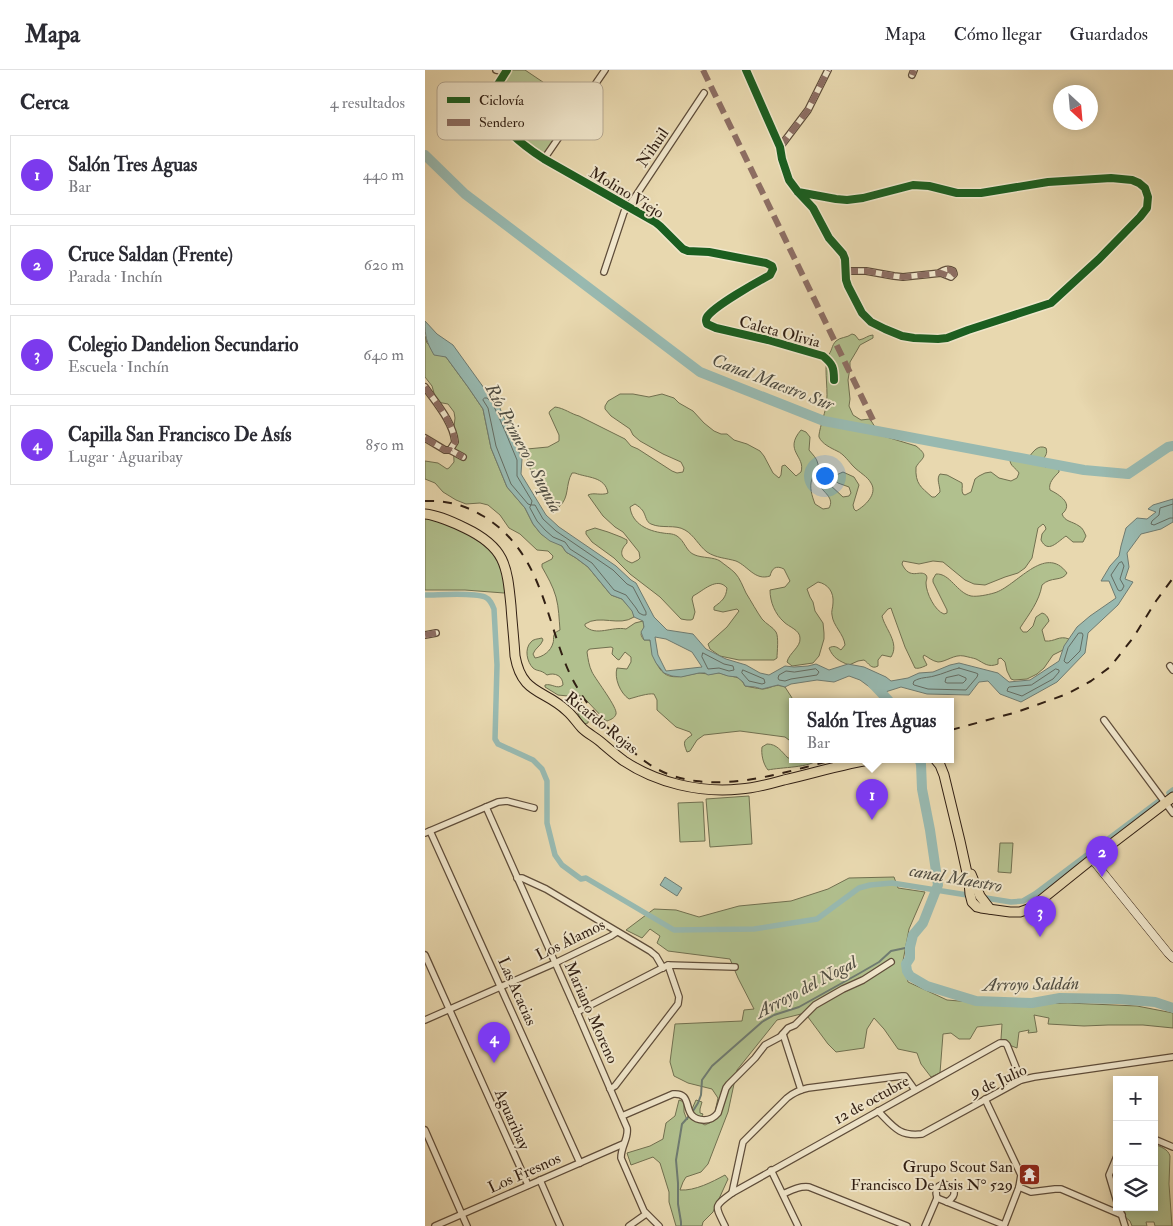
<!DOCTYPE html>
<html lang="es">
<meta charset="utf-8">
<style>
body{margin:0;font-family:"IM FELL Double Pica",serif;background:#f2f2f3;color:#2b2b33}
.controls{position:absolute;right:15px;bottom:15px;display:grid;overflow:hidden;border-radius:0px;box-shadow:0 2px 12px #0003}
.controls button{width:45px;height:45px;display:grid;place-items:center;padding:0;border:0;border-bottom:1px solid #e1e1e2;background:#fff;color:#2b2b33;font:25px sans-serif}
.compass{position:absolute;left:628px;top:15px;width:45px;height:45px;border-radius:50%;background:#fff;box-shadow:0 2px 12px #0003;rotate:154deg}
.you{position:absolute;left:399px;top:405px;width:18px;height:18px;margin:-12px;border:4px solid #fff;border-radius:50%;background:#1a73e8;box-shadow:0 0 0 8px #1a73e833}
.badge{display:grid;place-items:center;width:32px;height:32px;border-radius:50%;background:#7c3aed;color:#fff;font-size:16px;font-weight:700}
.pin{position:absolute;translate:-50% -41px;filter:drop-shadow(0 1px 2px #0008)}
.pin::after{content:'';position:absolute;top:26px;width:18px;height:15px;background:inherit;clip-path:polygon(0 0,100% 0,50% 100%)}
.popup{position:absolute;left:364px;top:628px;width:165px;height:65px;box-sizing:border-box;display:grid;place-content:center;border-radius:0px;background:#fff;filter:drop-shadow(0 1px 4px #0005);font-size:16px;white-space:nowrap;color:#7c7c81}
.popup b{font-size:19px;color:#2b2b33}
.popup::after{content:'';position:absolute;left:50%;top:100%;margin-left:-10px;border:10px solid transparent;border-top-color:#fff}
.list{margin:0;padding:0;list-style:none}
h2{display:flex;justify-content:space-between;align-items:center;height:65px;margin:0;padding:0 20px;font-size:21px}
h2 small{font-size:16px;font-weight:400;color:#7c7c81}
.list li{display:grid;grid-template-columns:32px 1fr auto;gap:15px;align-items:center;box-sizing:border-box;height:80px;margin:0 10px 10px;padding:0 10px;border:1px solid #e1e1e2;border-radius:0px}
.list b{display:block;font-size:19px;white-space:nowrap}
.list p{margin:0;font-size:16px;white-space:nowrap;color:#7c7c81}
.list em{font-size:16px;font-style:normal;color:#7c7c81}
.icon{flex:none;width:28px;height:28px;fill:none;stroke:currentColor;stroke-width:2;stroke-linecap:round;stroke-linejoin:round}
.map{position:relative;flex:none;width:748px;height:1156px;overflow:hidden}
header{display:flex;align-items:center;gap:30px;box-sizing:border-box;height:70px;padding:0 25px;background:#fff;border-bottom:1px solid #e1e1e2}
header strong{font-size:24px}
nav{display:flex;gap:28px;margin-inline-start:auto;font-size:18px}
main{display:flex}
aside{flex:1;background:#fff}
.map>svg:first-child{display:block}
.green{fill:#b1c08e;stroke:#717050}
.water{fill:#98b9b0;stroke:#6f7b71;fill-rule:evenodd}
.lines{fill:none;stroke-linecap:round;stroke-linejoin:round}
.shore{stroke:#646c62;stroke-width:1}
.stream{stroke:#6f7b71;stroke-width:2}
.canal{stroke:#98b9b0;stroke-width:5.5}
.river{stroke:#98b9b0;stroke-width:10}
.minor-casing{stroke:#5f4d3a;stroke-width:8}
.secondary-casing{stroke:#311f13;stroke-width:9}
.primary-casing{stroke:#311f13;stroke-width:11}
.minor{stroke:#f0e6cb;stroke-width:5.5}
.secondary{stroke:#f0e6cb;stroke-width:8}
.primary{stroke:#e8d8af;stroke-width:9}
.rail{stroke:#311f13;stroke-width:2;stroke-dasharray:9 9;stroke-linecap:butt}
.quiet{stroke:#8d6e63;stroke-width:6;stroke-dasharray:12 6;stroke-linecap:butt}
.cycleway-casing{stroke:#f0e6cb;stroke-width:11}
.cycleway{stroke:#1b5e20;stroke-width:8}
.labels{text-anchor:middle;stroke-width:4;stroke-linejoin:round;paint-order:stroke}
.street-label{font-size:16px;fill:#311f13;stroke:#f0e6cb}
.poi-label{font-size:16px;fill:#311f13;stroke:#f0e6cb;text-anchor:end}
.water-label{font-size:18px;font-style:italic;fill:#504d42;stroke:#f0e6cb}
.key{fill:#f0e6cb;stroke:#b7aa94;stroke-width:1}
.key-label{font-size:14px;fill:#311f13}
</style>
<header>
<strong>Mapa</strong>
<nav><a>Mapa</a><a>Cómo llegar</a><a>Guardados</a></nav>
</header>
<main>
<aside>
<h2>Cerca<small>4 resultados</small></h2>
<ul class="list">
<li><span class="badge">1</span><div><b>Salón Tres Aguas</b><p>Bar</p></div><em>440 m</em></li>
<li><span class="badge">2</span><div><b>Cruce Saldan (Frente)</b><p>Parada · Inchín</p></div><em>620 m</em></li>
<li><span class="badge">3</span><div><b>Colegio Dandelion Secundario</b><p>Escuela · Inchín</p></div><em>640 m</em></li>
<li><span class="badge">4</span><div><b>Capilla San Francisco De Asís</b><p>Lugar · Aguaribay</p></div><em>850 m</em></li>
</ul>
</aside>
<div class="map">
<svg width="748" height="1156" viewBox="0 0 748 1156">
<rect width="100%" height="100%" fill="#e8d8af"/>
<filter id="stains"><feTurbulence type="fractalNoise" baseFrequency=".004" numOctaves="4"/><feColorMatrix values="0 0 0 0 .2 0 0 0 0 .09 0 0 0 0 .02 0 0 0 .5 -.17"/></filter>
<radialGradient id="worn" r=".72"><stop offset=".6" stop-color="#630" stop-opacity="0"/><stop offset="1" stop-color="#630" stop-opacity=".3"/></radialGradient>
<!-- green -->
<g class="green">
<polygon points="82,0 100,0 155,37 119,89 106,81 67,40 65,26"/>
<path d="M427 264 430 265 434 270C440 269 443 265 448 265V268L435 275 431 282 425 292V298L423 310 425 329 424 336 428 345 436 350 445 349 455 365 491 376C505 387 497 387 491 397 490 414 496 417 507 427H510L515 422C515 415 511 409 515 404L522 405 537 413C538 417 536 420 538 424L540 425 546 422 550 409 554 406 560 403 566 402 574 408 586 411 592 408 594 403C591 398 585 396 585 390L592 387H604C608 382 613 374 621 378 623 384 620 386 617 391L620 397H628L634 400V402C629 407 623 413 625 420 635 425 649 434 637 444 640 452 647 451 654 456 658 458 659 462 661 466L658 472H648L641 466C632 472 623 484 616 470L617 464 621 459 620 456 618 454 613 458 607 488 600 498 593 503 580 507 560 515 549 514 540 510 518 492 508 491 494 494 478 491 477 494C485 511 495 499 501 505 503 508 501 510 501 513 501 523 510 541 519 544L522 543V540L508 512V509L511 504C525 503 532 523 546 526 552 527 562 525 569 523 591 517 620 473 642 503 637 512 626 506 617 515 614 532 604 544 595 558L598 562H602L608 556 611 547 617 543C621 544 623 547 624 551L617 560 620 571C630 572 634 565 644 569L640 579 628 585 619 598 612 604 602 609 589 610 586 609 582 601 580 592 576 588 573 589V594C563 598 559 593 551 589 548 588 543 587 539 586 529 584 521 592 513 592 507 591 503 587 499 585L498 587 502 595C498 597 494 599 490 598L480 577 467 541 466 538 463 539 457 546C460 559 475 573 466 587L457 585 453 590V596C446 600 444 593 439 590L433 591 424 595C414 591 408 588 404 578 409 575 412 577 416 580L420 575C419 564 408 556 407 545 406 542 408 537 408 533 409 522 403 514 393 512L382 519 385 527 388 532 390 541 398 553 399 563V569L394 586 388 593 367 596 362 592C364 583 376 577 375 568 375 560 364 557 359 552 350 544 345 532 345 520L360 517 365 511 359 499C351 495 347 498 345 506 330 511 323 496 311 491 301 488 291 488 282 482 274 476 269 465 260 460 250 454 237 459 226 454 221 452 221 446 218 441 216 438 213 436 210 434L205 437C207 454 223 461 238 463 243 464 247 463 252 466 260 471 261 482 270 485 277 488 289 487 295 491 300 495 306 499 310 503 315 508 318 517 321 523 326 531 332 542 337 549 341 554 348 557 351 562 354 567 352 582 352 588L349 590H314L295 586 285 579 283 574 302 557 314 541 312 539 298 542 289 540V537C297 531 301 528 302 518 292 506 278 521 268 526L267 529 270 542 268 549 266 550H262L256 549 235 527 205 504 189 488 167 472 161 464V461L170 458 183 462 196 467 202 470V473C193 482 196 489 207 493L213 490 215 488 214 482 198 462 190 457 178 446 163 425C169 422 176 426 183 423 180 406 162 408 150 403H147C140 415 145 427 134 437L125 432 115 420 107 406 101 382 102 379 123 377 134 371V365L124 343 125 341 130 337C139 338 146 344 154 346L200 369 206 376 213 379 247 401 252 403 258 402 259 398 256 392 238 384 215 371 208 365 205 359 186 346 180 339V336L183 331 195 324H208L224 327 237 324 249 328 254 333 268 341 279 353 289 361 296 364H302L309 370 322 374 335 381 339 386 348 403 354 408 356 405 357 396 360 395 371 406 376 402C381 386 358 381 376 360L381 362 385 367 384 380C387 384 392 388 393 394 394 400 389 404 387 409 384 417 387 426 390 434L398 439 404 438C410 428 398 422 393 414L395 412 404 414 418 427 424 426 426 423 424 417 413 413 408 409 409 406 418 402 429 407 434 415 428 435 429 439 431 441C440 436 453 424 446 413 443 407 434 402 429 397 424 392 419 384 412 381 406 378 397 374 394 367 393 364 400 342 401 337 404 321 399 303 402 287 408 280 406 276 411 271 415 267 422 268 427 264Z"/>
<path d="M0 266 2 273 21 287 43 317 58 339 66 378 82 417 100 438 108 454 116 464 137 476 141 482 151 488 163 497 186 525 197 529 208 541 209 547C194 557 175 544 160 554V556C171 567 187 556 201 559L210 553 218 551C218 553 219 555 219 557 218 564 213 562 219 570H225C227 579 229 591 235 599 245 613 262 604 275 603 278 603 280 604 283 604 287 605 291 602 294 603 297 603 299 605 302 605 312 608 315 606 320 616 325 617 335 619 338 619 348 618 349 613 360 617L369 631 368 673 360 667 315 661 279 665 272 670 265 681 262 682C258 672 258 671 267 665L265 662 251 657 232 640V630L229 624C223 623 211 627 204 629 195 623 189 608 192 598L202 599 206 592V587L200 582 194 590 192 589 187 584 188 578 186 577 165 579 163 580 162 582C163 589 164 596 167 602 171 610 193 638 191 644 190 648 185 650 182 651L180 650 162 631 154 625C155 635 166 642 163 653L158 654 146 629 143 626 133 625 120 617V615C127 613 132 620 138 615 138 606 130 602 122 605 115 599 113 602 108 598 102 592 99 579 106 572 108 569 113 569 117 568L118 570C116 576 110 578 108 584L110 588C118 587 126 581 128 573 129 571 128 568 129 565 130 562 133 561 135 560 134 549 134 538 131 527 128 516 122 506 117 497V494L127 489 128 486 123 481 112 480 95 464 84 458 75 445 63 435 55 433 41 434 31 430 18 422 10 413 0 409V391L13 393 22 399 24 398 29 392 28 366 30 348 29 342 23 334 12 332 9 327V323L7 316 0 307Z"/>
<polygon points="0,448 4,448 49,464 65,478 76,493 82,519 79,523 40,520 0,520"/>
<path d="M342 674C352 674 356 681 363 688L394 689C385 698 356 697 343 700 338 694 336 684 337 677Z"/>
<polygon points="324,726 327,774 285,777 281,729"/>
<polygon points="278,732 280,771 255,772 253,733"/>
<polygon points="575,773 588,773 586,803 573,802"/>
<path d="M469 807 473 818 500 822 484 859 478 891 483 912 522 930 582 935 643 933 712 936 748 943V958L718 955H683L659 956 623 954 624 948 609 945 612 962 603 963 604 960 594 962 592 978 584 975 576 969 577 954 552 957 545 969H534L526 963 518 964 515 1003 506 1007 496 994 492 983 473 979 459 959 449 948 442 959 439 978 411 982 403 974 380 943 352 950 312 1000 303 1042 283 1094 276 1102 261 1107 258 1112 255 1120C270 1121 287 1112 300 1105L303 1109 288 1142 278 1152 277 1156H251L244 1132V1122L235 1093 228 1087 206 1095 202 1083 225 1076 238 1069 241 1053 250 1046 254 1030 259 1032V1042L262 1050 271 1030 277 1032 275 1039V1043L278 1044 274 1052 280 1055 288 1051 293 1028 287 1019 263 1013 249 1006 245 992 250 954 317 951 319 940 329 939 313 908 305 889 243 881 232 873 235 866 225 859 217 868 201 860 229 839 251 840 274 847 314 836 366 831 403 819 424 808Z"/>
<path d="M729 1074C736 1077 743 1079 745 1086L744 1114 747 1156H730L729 1152H721L722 1156H707L705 1151 700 1147 697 1137H729Z"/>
</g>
<!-- water -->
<g class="water">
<path d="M0 251 12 264 28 275 59 318 71 329 97 389 96 404 121 445 134 457 191 496 206 510 211 513 229 547 242 560 268 564 281 579 301 589 321 595 335 603 344 605 360 596 369 597 383 596 391 594 404 600 423 594 439 597 461 607 466 611 483 608 494 603 508 602 525 595 534 593 573 603 584 612 605 610 634 591 639 576 652 557 665 546 691 528 684 511H676L685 496 694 486 696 476 701 458 712 448 722 449 731 442 723 439 728 435 748 429V452L736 459 716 464 702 483 704 497 700 509 708 512 693 535 663 563 660 583 632 612 596 632 575 624 563 611 554 612 544 625 502 624 476 617 454 624 435 610 424 606 409 612 392 610 366 614 360 617 353 615 337 619 330 617 320 616 318 612 312 607 303 606 294 603 283 605 280 603H274L256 607 247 606 239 603 231 593 227 585 225 570H219L216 562 219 557 218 551 209 547 207 541 197 529 186 525 163 497 151 488 141 482 137 476 125 471 116 464 108 454 100 438 82 417 66 378 58 339 43 317 21 287 9 285C1 271 0 267 0 251ZM230 567 241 569 267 582 277 597 241 601 233 585Z"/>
<polygon points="240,807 257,818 252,826 235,815"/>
</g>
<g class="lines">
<!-- shore -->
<g class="shore">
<polygon points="60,328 62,328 67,332 80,361 92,390 92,406 107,431 106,435 103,434 86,414 71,376 63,338 58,330"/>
<polyline points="748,434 735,438 734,445 727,451 726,454 729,455 745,448 748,448"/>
<polygon points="106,435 110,435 118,449 131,461 188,500 202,514 208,517 221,542 221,545 218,545 214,543 211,538 201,525 189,520 167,493 145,479 140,472 128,467 120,460 112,451 105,438"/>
<polygon points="697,492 699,496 695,509 699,516 697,520 695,521 693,520 686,505 694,493"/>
<polygon points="654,563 657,563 658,565 655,581 643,593 641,593 639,591 643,578"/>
<polygon points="278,583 299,594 308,596 309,600 304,601 294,598 283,599 277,587"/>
<path d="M534 598 551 603 553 604 552 607 541 620 503 619 489 615 488 614 489 611C496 607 502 608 509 606 518 604 525 600 534 598Z"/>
<polygon points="391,599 394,602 392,605 366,609 360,611 354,610 353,608 354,605 361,601 369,602"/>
<polygon points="631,599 634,600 634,602 628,609 597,626 582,621 583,618 584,617 606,615"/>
<polygon points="318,600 339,609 340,613 337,614 324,611 317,603"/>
<polygon points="534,605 541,608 541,610 538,613 522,613 520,612 521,608"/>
</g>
<!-- stream -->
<g class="stream">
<polyline points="268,1041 273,1033 276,1025 277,1010 287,996 337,952 349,945 374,937 435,903 454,892 466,881 485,877"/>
<polyline points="256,1156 256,1152 253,1134 253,1113 251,1090 257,1054 265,1045"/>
</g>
<!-- canal -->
<g class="canal">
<path d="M0 525C14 525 48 522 60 527 65 529 67 534 69 539L72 595 70 669 73 674 108 690 117 699 122 711V753L130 785 137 795 156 809 161 808 249 860 329 859 392 849 434 818 445 815 467 813 586 832 598 831 610 824 734 731"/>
<polyline points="744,723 748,720"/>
</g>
<!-- river -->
<g class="river">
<polyline points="0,85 40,124 275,302 399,351 659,400 703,404 743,377 748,376"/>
<polyline points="447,613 464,631"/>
<polyline points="494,689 496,694 497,719 505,760 513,815 498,853 488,865 485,877 485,888 481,894 482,901 485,906 502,916 551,931 607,933 635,928 693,929 730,932 748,938"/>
</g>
<defs>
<g id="minor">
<polyline points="71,0 81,2"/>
<path d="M82 0 65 27 63 31 64 36C77 58 97 75 119 89L230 152 235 156 258 179 263 181 284 182 341 193 347 196 348 199 345 205C332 212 289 236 282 247 280 250 281 251 282 254L291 258 343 270 398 286C408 294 409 298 409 310"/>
<polyline points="321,0 355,77 357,89 364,110 373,122 388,138 404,168 418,184 420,189 421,210 423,216 437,243 446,252 460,259 477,266 489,268 513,269 522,268 543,260 626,233 674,189 715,147 722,138 723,127 720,118 714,113 707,110 686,108 623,112 556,123 532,123 504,116 488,115 438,128 422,130 411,129 373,122"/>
<polyline points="487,5 489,0"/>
<polyline points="355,77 383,40 403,0"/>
<polyline points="119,89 180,0"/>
<path d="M421 201H441L469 206 478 207 516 203 526 207 529 204 528 201C523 198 519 200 514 203"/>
<polyline points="179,202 199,142 208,130 279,23"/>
<path d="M0 317C11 333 28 352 30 372L25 380"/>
<polyline points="0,368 20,380 25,380 38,387"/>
<polyline points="0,565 11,563"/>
<polyline points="745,596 748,600"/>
<polyline points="679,650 748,743"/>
<path d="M61 737 152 942 202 1058C204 1068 196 1076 196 1088L219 1141 234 1156"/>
<polyline points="5,761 155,1093"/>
<polyline points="0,763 73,732 82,731 109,738"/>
<polyline points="92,808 97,808 121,819 225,881 231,886 238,898"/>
<polyline points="0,885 103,1115"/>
<polyline points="152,942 243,895 310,897"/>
<polyline points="0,950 130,893 186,866 192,862"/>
<polyline points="358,964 376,1020"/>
<polyline points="185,1019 190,1016 253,934 254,927 243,895"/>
<polyline points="560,1029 596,1105 594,1117 606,1122 630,1119 636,1119 697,1145"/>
<path d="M453 1041C468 1056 474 1067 497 1064L596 1010 609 1007 748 987"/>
<path d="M197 1046 248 1024C271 1022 254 1049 279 1050 285 1050 289 1048 293 1043L301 1018 304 1014 330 988 340 975 355 967 363 958 370 955 390 935 418 919 438 910 466 892"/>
<polyline points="0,1060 42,1156"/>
<polyline points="729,1069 748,1077"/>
<polyline points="692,1086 684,1105 692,1132"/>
<polyline points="346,1100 373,1156"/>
<polyline points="115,1110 135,1156"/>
<path d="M307 1123 318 1072 362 1028C368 1023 374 1020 383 1018L477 1006H480L490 1020"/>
<path d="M358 1124C367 1120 374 1116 384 1117L482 1156"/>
<polyline points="512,1128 579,1155"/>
<path d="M512 1128C505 1103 545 1118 522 1132"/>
<polyline points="694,1137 700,1156"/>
<polyline points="10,1156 198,1074"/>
<polyline points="204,1156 221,1144"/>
<path d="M300 1156C290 1135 288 1137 307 1123L575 973H580L582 975 596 1010"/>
<polyline points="500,1156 512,1128"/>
<polyline points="579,1156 594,1117"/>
</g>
<polyline id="secondary" points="667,789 743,883 748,888"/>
<g id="primary">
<path d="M0 444C11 445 30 453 40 458 80 477 82 495 86 536 87 552 89 569 90 586 97 625 119 619 142 641 148 646 152 653 157 658 163 664 172 668 178 674 185 680 192 686 199 691 232 713 275 723 315 719 330 718 345 714 359 710 390 703 420 693 452 689"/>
<polyline points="510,689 515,695 519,705 535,771 544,812 545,824 547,832 552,837 556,838 585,842 595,842 606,838 667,789 748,727"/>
<polyline points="546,804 555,826 565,839"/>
</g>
</defs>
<!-- minor casing -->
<use href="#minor" class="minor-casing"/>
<!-- secondary casing -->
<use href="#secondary" class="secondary-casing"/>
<!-- primary casing -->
<use href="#primary" class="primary-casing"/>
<!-- minor -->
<use href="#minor" class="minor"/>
<!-- secondary -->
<use href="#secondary" class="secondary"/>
<!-- primary -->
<use href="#primary" class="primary"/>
<!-- rail -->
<g class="rail">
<path d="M0 431C21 430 40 435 58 446 114 480 119 540 141 595 154 627 176 653 202 676 223 696 241 707 271 711 319 717 366 700 413 689"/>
<polyline points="526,660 592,642 642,624 666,611 685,597 708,568 731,531 748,508"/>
</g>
<!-- quiet -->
<g class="quiet">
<polyline points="278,0 448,350"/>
<polyline points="487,5 489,0"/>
<polyline points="355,77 383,40 403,0"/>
<path d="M421 201H441L469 206 478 207 516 203 526 207 529 204 528 201C523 198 519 200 514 203"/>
<path d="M0 317C11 333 28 352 30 372L25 380"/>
<polyline points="0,368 20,380 25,380 38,387"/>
<polyline points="0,565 11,563"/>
</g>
<defs>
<g id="cycleway">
<path d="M82 0 65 27 63 31 64 36C77 58 97 75 119 89L230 152 235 156 258 179 263 181 284 182 341 193 347 196 348 199 345 205C332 212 289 236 282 247 280 250 281 251 282 254L291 258 343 270 398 286C408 294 409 298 409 310"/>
<polyline points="321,0 355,77 357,89 364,110 373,122 388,138 404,168 418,184 420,189 421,210 423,216 437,243 446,252 460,259 477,266 489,268 513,269 522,268 543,260 626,233 674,189 715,147 722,138 723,127 720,118 714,113 707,110 686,108 623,112 556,123 532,123 504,116 488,115 438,128 422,130 411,129 373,122"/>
</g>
</defs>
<!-- cycleway casing -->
<use href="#cycleway" class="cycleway-casing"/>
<!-- cycleway -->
<use href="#cycleway" class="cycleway"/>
</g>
<!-- icons -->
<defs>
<symbol id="temple-square" viewBox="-11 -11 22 22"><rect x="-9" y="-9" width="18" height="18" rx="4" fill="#8f2418" stroke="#f0e6cb"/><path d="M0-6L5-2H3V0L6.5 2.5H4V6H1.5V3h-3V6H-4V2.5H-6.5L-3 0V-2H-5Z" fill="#fff"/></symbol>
</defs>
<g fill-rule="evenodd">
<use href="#temple-square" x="592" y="1092" width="25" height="25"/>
</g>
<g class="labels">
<!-- street labels -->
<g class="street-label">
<text transform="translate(227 77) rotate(-56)" y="6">Nihuil</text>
<text transform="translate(202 122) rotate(31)" y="6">Molino Viejo</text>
<text transform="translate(355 261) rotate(15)" y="6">Caleta Olivia</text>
<text transform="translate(177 652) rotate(39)" y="6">Ricardo Rojas</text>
<text transform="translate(145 869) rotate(-26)" y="6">Los Álamos</text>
<text transform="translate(93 921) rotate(66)" y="6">Las Acacias</text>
<text transform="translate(167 942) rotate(66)" y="6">Mariano Moreno</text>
<text transform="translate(573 1010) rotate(-24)" y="6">9 de Julio</text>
<text transform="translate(446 1029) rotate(-29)" y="6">12 de octubre</text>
<text transform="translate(88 1049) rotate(66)" y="6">Aguaribay</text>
<text transform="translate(99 1102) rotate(-24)" y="6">Los Fresnos</text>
</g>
<!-- poi labels -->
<g class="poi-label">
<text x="588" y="1102">Grupo Scout San<tspan x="588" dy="18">Francisco De Asis N° 529</tspan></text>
</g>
<!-- water labels -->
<g class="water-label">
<text transform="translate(348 312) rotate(21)" y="6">Canal Maestro Sur</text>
<text transform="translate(99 378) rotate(62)" y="6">Río Primero o Suquía</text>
<text transform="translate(531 808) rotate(10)" y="6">canal Maestro</text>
<text transform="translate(606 914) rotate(-1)" y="6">Arroyo Saldán</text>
<text transform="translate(381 917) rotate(-28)" y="6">Arroyo del Nogal</text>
</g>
</g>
<!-- legend -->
<rect x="12" y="12" width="166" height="58" rx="8" class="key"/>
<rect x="22" y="27" width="23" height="6" fill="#1b5e20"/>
<rect x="22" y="49" width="23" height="7" fill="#8d6e63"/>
<g class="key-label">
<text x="54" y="35">Ciclovía</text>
<text x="54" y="57">Sendero</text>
</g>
<rect width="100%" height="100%" filter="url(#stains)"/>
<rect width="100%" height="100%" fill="url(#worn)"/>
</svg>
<div class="controls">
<button>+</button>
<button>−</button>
<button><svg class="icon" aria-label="layers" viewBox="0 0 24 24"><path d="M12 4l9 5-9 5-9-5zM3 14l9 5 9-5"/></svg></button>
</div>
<svg class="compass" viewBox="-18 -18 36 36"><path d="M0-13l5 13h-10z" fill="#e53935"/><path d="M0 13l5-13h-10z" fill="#7c7c81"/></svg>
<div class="you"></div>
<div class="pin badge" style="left:447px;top:750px">1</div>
<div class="popup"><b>Salón Tres Aguas</b>Bar</div>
<div class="pin badge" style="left:677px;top:807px">2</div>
<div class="pin badge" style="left:615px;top:867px">3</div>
<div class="pin badge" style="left:69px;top:993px">4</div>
</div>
</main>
